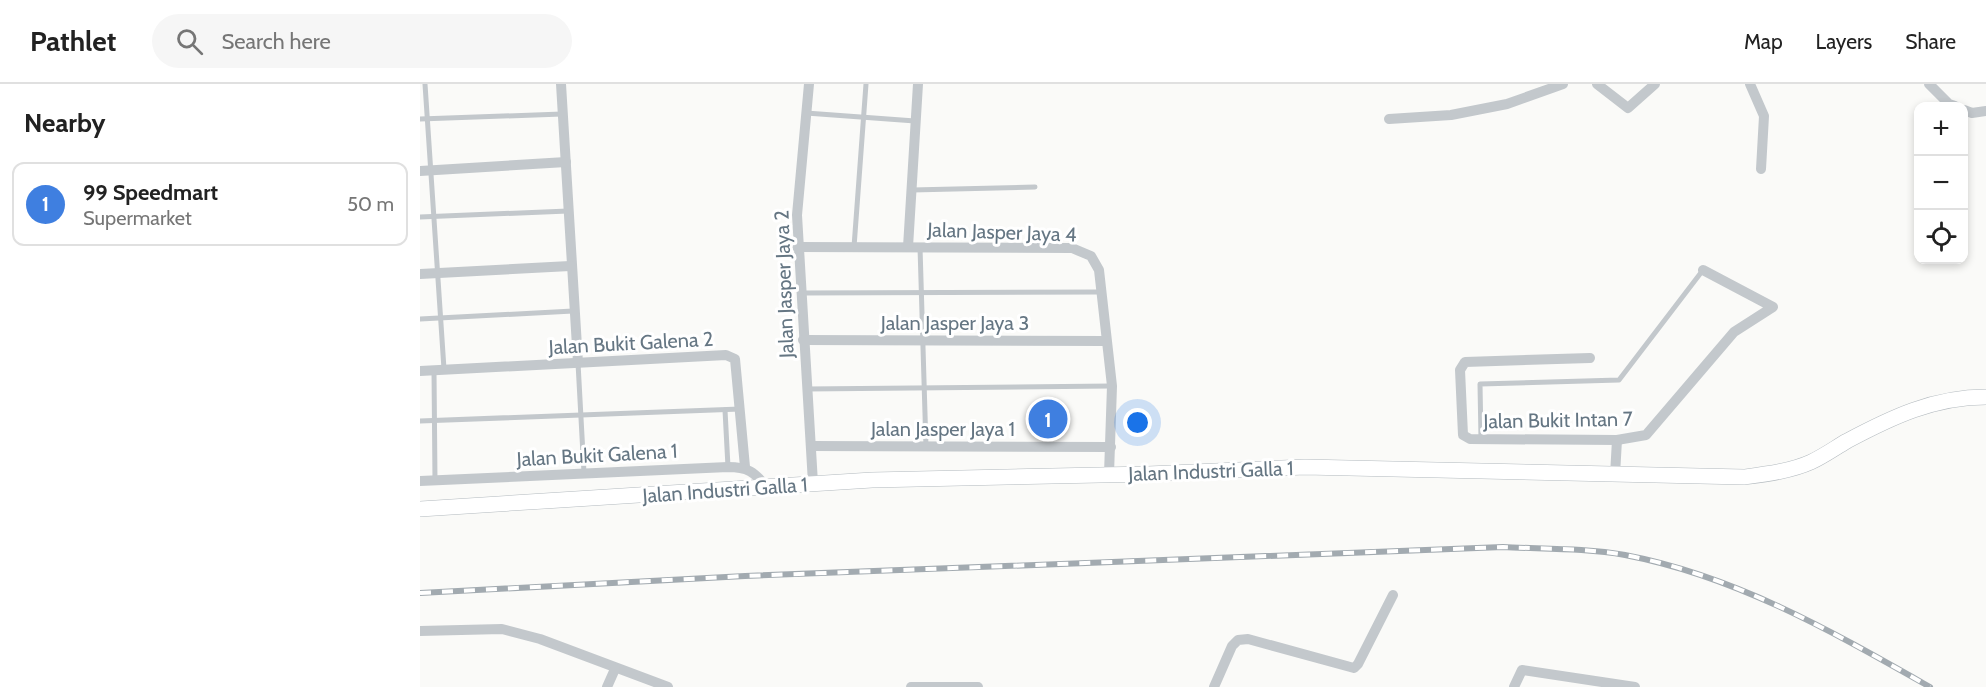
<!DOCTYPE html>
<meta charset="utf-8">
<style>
body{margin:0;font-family:Cabin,sans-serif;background:#f6f6f6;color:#222}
.controls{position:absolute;right:18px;top:18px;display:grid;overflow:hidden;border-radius:12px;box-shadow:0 3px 9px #0003}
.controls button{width:54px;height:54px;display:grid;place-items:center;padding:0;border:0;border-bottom:2px solid #e0e0e0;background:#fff;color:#222;font:30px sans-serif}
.you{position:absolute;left:718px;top:339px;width:21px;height:21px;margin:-15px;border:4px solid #fff;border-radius:50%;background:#1a73e8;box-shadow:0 0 0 9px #1a73e833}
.badge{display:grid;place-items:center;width:39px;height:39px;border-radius:50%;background:#b45309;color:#fff;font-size:20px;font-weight:700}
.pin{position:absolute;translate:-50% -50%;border:3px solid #fff;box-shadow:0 2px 6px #0006}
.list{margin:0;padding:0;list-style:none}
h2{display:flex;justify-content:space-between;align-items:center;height:78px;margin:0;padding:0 24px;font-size:26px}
h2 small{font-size:20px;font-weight:400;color:#767676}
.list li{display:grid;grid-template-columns:39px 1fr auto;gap:18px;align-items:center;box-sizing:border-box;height:84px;margin:0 12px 12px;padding:0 12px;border:2px solid #e0e0e0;border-radius:12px}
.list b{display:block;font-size:22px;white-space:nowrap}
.list p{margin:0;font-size:20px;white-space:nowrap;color:#767676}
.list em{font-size:20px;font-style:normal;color:#767676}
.icon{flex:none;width:33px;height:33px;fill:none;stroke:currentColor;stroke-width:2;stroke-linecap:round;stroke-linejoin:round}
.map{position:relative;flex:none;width:1566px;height:603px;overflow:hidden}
header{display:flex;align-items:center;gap:36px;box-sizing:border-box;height:84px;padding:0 30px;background:#fff;border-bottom:2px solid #e0e0e0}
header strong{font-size:28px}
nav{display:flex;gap:33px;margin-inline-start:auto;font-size:21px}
.search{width:420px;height:54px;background:#f6f6f6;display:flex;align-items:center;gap:15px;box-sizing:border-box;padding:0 21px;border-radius:33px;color:#767676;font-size:22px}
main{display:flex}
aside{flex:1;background:#fff}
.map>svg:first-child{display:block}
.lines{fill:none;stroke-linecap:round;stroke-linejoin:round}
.secondary-casing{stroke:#b3babf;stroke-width:16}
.lane{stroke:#c3c8cc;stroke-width:5}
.street{stroke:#c3c8cc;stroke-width:10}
.secondary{stroke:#fff;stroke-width:15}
.rail-casing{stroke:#a2aab0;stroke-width:6}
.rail{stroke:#fff;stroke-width:4;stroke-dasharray:11;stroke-linecap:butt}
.labels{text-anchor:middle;stroke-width:6;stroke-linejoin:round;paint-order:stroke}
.street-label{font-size:20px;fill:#657683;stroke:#fff}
</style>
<header>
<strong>Pathlet</strong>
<div class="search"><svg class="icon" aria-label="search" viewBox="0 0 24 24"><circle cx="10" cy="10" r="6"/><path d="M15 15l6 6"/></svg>Search here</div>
<nav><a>Map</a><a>Layers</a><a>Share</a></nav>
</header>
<main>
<aside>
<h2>Nearby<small></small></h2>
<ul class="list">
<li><span class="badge" style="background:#3f7fe0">1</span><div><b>99 Speedmart</b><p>Supermarket</p></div><em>50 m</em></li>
</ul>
</aside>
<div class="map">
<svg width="1566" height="603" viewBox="0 0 1566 603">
<rect width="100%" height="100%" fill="#fafaf8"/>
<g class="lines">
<defs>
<path id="secondary" d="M0 425 452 396 728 390 885 383 1324 393C1347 390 1371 387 1391 378 1404 372 1415 364 1427 357 1472 333 1514 313 1566 313"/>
</defs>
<!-- secondary casing -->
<use href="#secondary" class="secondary-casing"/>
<!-- lane -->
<g class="lane">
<polyline points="5,0 24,285"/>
<polyline points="386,29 495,37"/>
<polyline points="0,35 142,30"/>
<polyline points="492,106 615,103"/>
<polyline points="0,133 148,127"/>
<polyline points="434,163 446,0"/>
<polyline points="500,163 506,363"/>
<polyline points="382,209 681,208"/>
<polyline points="0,235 153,227"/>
<polyline points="158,279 164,389"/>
<polyline points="14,287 15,397"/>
<polyline points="387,305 691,302"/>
<polyline points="305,326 308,383"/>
<polyline points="0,337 320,325"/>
<polyline points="1061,355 1060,300 1199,296 1283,186"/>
</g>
<!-- street -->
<g class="street">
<polyline points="141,0 158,279"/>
<polyline points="389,0 377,131 393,399"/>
<polyline points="1177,0 1208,24 1235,0"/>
<polyline points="1330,0 1344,32 1341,85"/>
<polyline points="1509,0 1529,20 1535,22"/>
<polyline points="1544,26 1552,29 1566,27"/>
<polyline points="969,35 1031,31 1087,20 1143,0"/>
<polyline points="0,87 146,78"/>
<polyline points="377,163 652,164 671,172 679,186 692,302 689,390"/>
<polyline points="488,163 498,0"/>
<polyline points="0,190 150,182"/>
<polyline points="383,256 686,257"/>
<polyline points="1170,274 1045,278 1040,286 1043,351 1050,355 1197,356 1226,351 1314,248 1353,223 1283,186"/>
<polyline points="0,287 306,271 315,275 325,383"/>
<polyline points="391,362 691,363"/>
<polyline points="1195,391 1197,356"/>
<path d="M0 397 308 383C328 383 334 388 347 403"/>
<polyline points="0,547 82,545 120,555 248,603"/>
<polyline points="187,603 195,585"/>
<polyline points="491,603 558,603"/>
<polyline points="794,603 812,562 818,556 828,555 934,584 938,580 973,511"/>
<polyline points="1094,603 1102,586 1215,603"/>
</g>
<!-- secondary -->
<use href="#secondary" class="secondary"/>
<defs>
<path id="rail" d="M0 509 325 492 1083 463C1123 465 1166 464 1205 471 1316 492 1413 548 1510 603"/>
</defs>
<!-- rail casing -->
<use href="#rail" class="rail-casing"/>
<!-- rail -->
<use href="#rail" class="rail"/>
</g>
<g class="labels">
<!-- street labels -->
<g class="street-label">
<text transform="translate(582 148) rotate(2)" y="7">Jalan Jasper Jaya 4</text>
<text transform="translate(364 200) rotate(-92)" y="7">Jalan Jasper Jaya 2</text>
<text x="535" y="246">Jalan Jasper Jaya 3</text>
<text transform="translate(211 259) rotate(-3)" y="7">Jalan Bukit Galena 2</text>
<text transform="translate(1138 336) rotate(-1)" y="7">Jalan Bukit Intan 7</text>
<text x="523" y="352">Jalan Jasper Jaya 1</text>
<text transform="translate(177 371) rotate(-3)" y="7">Jalan Bukit Galena 1</text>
<text transform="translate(791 387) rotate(-2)" y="7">Jalan Industri Galla 1</text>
<text transform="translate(305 406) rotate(-4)" y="7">Jalan Industri Galla 1</text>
</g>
</g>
</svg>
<div class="controls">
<button>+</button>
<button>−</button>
<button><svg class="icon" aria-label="locate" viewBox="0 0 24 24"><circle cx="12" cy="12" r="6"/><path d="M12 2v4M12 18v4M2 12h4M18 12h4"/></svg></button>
</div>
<div class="you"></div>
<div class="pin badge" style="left:628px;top:335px;background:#3f7fe0">1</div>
</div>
</main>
